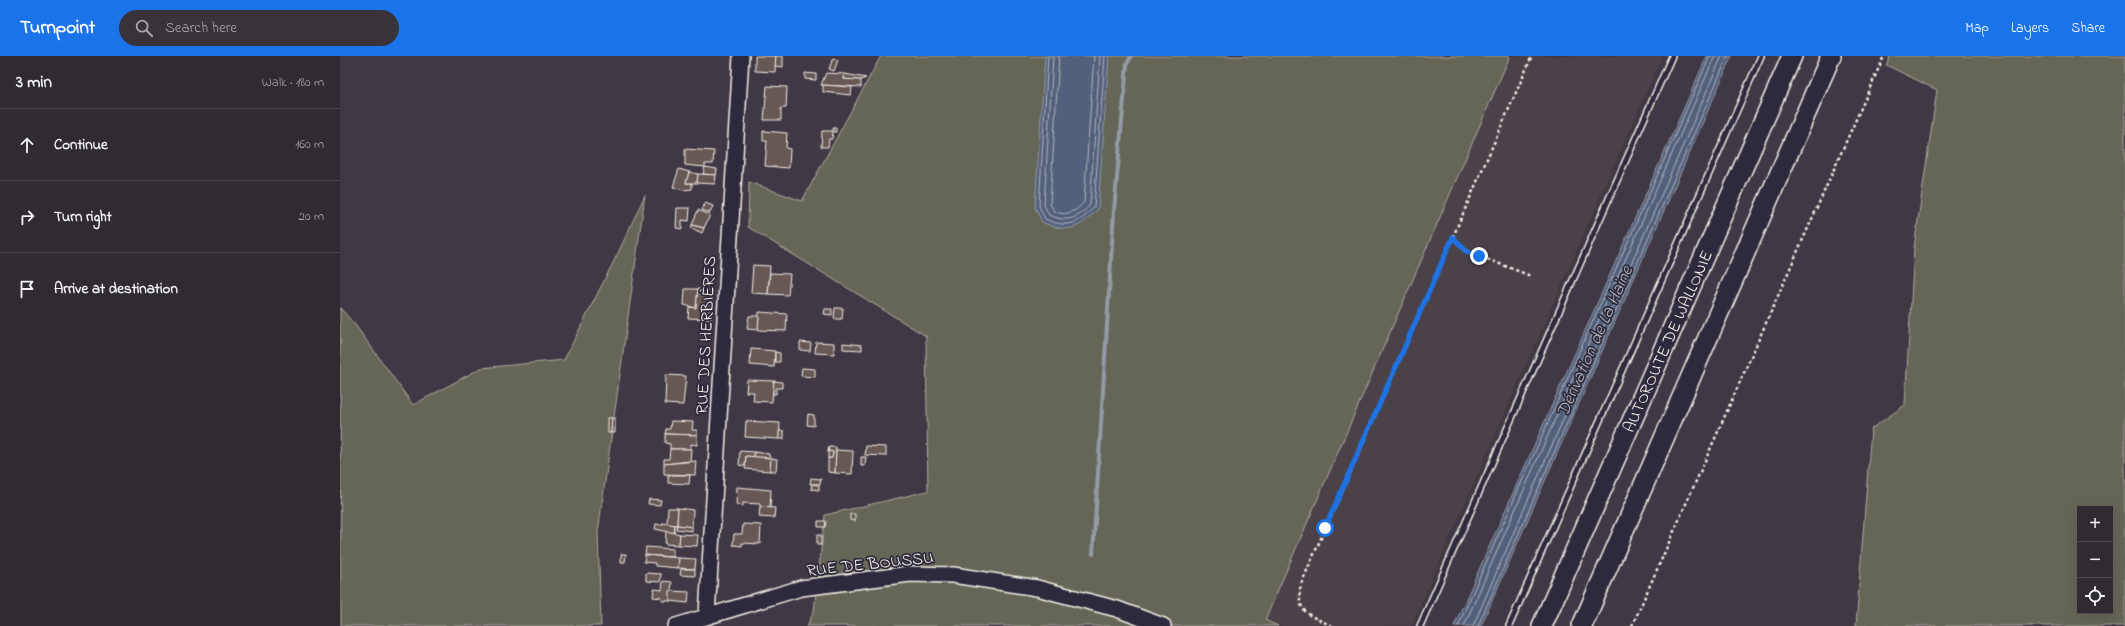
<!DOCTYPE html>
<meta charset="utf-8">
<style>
body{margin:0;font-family:"Indie Flower",sans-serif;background:#38323b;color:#f1f3f6}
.controls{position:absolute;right:12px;bottom:12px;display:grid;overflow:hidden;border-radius:0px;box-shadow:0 4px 16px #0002}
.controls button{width:36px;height:36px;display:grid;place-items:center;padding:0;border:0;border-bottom:1px solid #4b464e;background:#302a33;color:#f1f3f6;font:20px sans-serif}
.stop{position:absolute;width:12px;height:12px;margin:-9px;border:3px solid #1a73e8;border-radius:50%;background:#fff}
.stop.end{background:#1a73e8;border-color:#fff;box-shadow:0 1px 4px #0008}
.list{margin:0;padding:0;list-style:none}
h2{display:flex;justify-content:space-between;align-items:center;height:52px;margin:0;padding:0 16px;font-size:17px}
h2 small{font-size:13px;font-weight:400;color:#a8a7ac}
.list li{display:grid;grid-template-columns:26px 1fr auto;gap:12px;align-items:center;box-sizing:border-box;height:72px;padding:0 16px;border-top:1px solid #4b464e}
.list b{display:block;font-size:15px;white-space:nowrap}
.list em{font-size:13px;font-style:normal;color:#a8a7ac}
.icon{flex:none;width:22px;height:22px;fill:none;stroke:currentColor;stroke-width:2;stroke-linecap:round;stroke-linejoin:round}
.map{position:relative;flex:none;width:1785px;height:570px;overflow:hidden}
header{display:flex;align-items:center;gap:24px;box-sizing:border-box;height:56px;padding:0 20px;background:#1a73e8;color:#fff}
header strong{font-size:19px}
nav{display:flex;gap:22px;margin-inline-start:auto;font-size:14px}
.search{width:280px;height:36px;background:#38323b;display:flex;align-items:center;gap:10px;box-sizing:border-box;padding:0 14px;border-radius:22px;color:#a8a7ac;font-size:15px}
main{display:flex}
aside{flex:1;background:#302a33}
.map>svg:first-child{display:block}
.built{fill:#4b4249}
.green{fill:#656658;stroke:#acaca0;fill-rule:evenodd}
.water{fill:#53617c;stroke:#939ba7}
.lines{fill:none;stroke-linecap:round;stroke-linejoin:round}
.shore{stroke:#b4b7bd;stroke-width:1}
.stream{stroke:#939ba7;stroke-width:4}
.building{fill:#665854;stroke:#f4f1e8}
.lane-casing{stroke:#f4f1e8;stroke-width:8}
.secondary-casing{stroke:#f4f1e8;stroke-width:18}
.highway-casing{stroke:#f4f1e8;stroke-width:22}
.path{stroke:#f4f1e8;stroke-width:2.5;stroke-dasharray:3 3;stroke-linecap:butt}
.lane{stroke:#2f2a3d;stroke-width:5}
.secondary{stroke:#2f2a3d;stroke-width:15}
.highway{stroke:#2f2a3d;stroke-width:19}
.route{stroke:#1a73e8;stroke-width:5}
.labels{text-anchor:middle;stroke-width:3.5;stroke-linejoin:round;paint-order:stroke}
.street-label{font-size:17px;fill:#f4f1e8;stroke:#2f2a3d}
.water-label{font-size:18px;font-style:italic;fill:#b4b7bd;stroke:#2f2a3d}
</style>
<header>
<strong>Turnpoint</strong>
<div class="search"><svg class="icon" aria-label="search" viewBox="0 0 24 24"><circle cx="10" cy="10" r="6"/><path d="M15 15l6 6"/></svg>Search here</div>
<nav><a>Map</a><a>Layers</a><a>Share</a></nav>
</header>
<main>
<aside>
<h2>3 min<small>Walk · 180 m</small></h2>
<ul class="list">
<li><svg class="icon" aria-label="ahead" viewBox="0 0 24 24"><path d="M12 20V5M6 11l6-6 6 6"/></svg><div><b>Continue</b></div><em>160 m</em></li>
<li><svg class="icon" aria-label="right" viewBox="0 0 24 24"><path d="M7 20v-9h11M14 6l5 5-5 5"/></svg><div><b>Turn right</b></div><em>20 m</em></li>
<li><svg class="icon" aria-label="arrive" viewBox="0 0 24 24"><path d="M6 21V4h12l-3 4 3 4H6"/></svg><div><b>Arrive at destination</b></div></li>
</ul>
</aside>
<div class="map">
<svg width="1785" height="570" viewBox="0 0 1785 570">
<rect width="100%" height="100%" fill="#403844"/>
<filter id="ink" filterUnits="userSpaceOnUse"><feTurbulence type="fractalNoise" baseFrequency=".025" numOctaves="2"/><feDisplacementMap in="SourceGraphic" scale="8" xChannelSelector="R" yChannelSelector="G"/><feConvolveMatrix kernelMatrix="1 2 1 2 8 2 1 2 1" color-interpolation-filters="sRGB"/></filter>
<g filter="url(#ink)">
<!-- built -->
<polygon class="built" points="1170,0 1322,0 1071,570 938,570 925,564"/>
<!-- green -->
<g class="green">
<polygon points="541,0 1170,0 925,564 938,570 467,570 474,555 485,459 588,435 586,280 408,171 409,126 462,145"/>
<path d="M1550 0H1785V570H1516L1531 373 1565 349 1574 192 1597 34 1546 9ZM1740 453H1770V555H1740Z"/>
<polygon points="305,139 258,476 261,570 1,570 0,252 16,270 73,349 141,312 224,304 279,195"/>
</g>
<!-- water -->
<g class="water">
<path d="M705 0H769L758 153C738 173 729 178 702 166L695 151Z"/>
<polygon points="1367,0 1392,0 1141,570 1114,570"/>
</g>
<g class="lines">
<!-- shore -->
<g class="shore">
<path d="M708 0 699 150 705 163C726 173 740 168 754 151L765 0"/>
<path d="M713 0 704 149 709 159C726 167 738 163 750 149L760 0"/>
<path d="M719 0 710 148 714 155C726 161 735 156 744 146L754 0"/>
<polyline points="1118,570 1370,0"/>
<polyline points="1124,570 1375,0"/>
<polyline points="1133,570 1382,0"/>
<polyline points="1138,570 1388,0"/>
</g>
<!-- stream -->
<polyline class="stream" points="753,498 774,155 787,8 791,0"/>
</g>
<!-- building -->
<g class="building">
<polygon points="415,0 436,0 435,16 415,15"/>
<polygon points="436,0 443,0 443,11 435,10"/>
<polygon points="493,2 498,4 494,15 489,13"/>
<polygon points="465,17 476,18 476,24 465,23"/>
<polygon points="486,17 505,18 504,23 521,24 521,31 481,29"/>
<polygon points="505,18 526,22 521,24 504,23"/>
<polygon points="483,29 512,31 511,39 483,36"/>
<polygon points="427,30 447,31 446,52 441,52 441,64 424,64"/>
<polygon points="493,72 496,72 496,76 493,76 492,83 489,83 488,91 481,91 482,75 493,75"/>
<polygon points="423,75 447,77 446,92 450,93 449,112 425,110 427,85 423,85"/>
<polygon points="345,93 374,95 373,108 365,108 365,111 345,109"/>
<polygon points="365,111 377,113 376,119 363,118"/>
<polygon points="339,113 349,116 346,127 352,127 352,133 343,134 333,131"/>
<polygon points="349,116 358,118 357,127 346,127"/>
<polygon points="358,118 376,119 375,128 357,127"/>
<polygon points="365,147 373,150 370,157 362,154"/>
<polygon points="337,152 350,152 349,165 342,164 342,173 336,172"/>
<polygon points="358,154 370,159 364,172 352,169"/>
<polygon points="352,169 364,172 362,177 351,172"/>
<polygon points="413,209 430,210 428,238 411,237"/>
<polygon points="430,217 450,218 448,239 428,238"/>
<polygon points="345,233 358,233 356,252 344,249"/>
<polygon points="358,233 373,235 371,263 348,262 349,251 356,252"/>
<polygon points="495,252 503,252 502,263 494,263"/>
<polygon points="485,253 492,253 492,259 484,258"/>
<polygon points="419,256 447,258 446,275 418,274"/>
<polygon points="409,260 419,260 418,274 407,273"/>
<polygon points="460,286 471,287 470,295 460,294"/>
<polygon points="476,286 494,287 494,298 475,297"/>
<polygon points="503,287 522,289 522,294 503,293"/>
<polygon points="411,293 435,295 434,311 410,309"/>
<polygon points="435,296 440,297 440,306 435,306"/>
<polygon points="462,312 475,313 475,321 461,320"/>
<polygon points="326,319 346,320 343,349 325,348"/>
<polygon points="407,324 434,325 432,346 413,345 414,336 406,336"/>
<polygon points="434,325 442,326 442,332 436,332 436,338 433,338"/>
<polygon points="468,358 474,359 474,370 467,369"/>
<polygon points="268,362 272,362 271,377 268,377"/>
<polygon points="272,362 275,362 275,377 271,377"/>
<polygon points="331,365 353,366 352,374 357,374 357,379 325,378 326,373 330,373"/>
<polygon points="406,365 440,367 439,383 405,381"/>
<rect x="439" y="375" width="5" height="8"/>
<polygon points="325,378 357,379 357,389 351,388 351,393 330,393 330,388 325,387"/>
<polygon points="526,390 546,391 546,400 525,399"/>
<polygon points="489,391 496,391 495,417 488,416 488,402 492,402 493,396 488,395"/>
<polygon points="330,393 351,393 350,405 324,408 324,403 329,403"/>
<polygon points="496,394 513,395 512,418 495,417"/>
<polygon points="400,395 414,396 414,401 406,400 405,410 399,409"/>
<polygon points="488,395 493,396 492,402 488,402"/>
<polygon points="414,396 429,398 429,402 414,401"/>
<polygon points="406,400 431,402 430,415 405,413"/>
<polygon points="521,401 526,401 525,410 521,410"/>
<polygon points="431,402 437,403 436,415 430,415"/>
<polygon points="356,405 355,419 324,418 324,408"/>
<polygon points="328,419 350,419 349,428 328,427"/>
<polygon points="471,422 481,423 480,428 470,428"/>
<polygon points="472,428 479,429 479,434 471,433"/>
<polygon points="397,431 431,434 430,452 420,451 420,448 403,447 403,450 396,449"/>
<polygon points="309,443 321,444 320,449 308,448"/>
<polygon points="420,451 435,452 434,462 419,461"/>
<polygon points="328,452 338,452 337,469 327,468"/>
<polygon points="338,452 353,454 352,471 337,469"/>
<polygon points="510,458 515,458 515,465 510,464"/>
<polygon points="478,465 486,465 485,471 478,471"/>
<polygon points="322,467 335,469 334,477 315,473 316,468 322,469"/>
<polygon points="403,468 421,469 420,488 402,487 402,490 393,489 394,478 402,478"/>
<polygon points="337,469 352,471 352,475 336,473"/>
<polygon points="326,475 340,478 339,489 325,488"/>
<polygon points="340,478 358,479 357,490 339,489"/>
<rect x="477" y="479" width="4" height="10"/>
<polygon points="306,491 333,493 333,501 305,499"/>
<polygon points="281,498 286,498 285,506 281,506"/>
<polygon points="305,499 339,502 338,512 315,510 315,507 304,506"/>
<polygon points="339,502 356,503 355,513 338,512"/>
<polygon points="341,513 355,513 355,520 340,519"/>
<polygon points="306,517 321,518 320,526 306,525"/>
<polygon points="323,525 332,526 330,545 322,545 322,542 313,541 314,533 322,534"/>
<polygon points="330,535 349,536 348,547 330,545"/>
</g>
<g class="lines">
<defs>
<g id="lane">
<polyline points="1080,570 1332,0"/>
<polyline points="1169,570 1421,0"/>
</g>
<g id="secondary">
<polyline points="367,559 401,0"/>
<polyline points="336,570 461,532 570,518 613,519 697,532 777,553 823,570"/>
</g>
<g id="highway">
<polyline points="1202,570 1452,0"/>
<polyline points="1242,570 1491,0"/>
</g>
</defs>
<!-- lane casing -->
<use href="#lane" class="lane-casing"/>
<!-- secondary casing -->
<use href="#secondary" class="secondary-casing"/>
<!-- highway casing -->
<use href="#highway" class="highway-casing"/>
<!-- path -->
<g class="path">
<polyline points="1113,181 1126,195 1191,220"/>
<path d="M992 570C969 559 955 557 961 528L1192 0"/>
<polyline points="1292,570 1544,0"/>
</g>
<!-- lane -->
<use href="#lane" class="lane"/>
<!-- secondary -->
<use href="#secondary" class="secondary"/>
<!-- highway -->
<use href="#highway" class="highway"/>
</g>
</g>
<g class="lines" filter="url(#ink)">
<!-- route -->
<polyline class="route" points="985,472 1113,181 1126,195 1139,200"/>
</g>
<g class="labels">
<!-- street labels -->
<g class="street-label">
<text transform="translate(365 279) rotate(-87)" y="6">RUE DES HERBIÈRES</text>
<text transform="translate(1327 285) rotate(-66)" y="6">AUTOROUTE DE WALLONIE</text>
<text transform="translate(530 507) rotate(-6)" y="6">RUE DE BOUSSU</text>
</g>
<!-- water labels -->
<g class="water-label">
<text transform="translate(1254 285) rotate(-66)" y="6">Dérivation de La Haine</text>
</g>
</g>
</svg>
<div class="controls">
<button>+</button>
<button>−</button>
<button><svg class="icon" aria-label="locate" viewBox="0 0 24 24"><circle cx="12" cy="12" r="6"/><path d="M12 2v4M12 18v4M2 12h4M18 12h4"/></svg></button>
</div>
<div class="stop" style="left:985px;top:472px"></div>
<div class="stop end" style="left:1139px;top:200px"></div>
</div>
</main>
